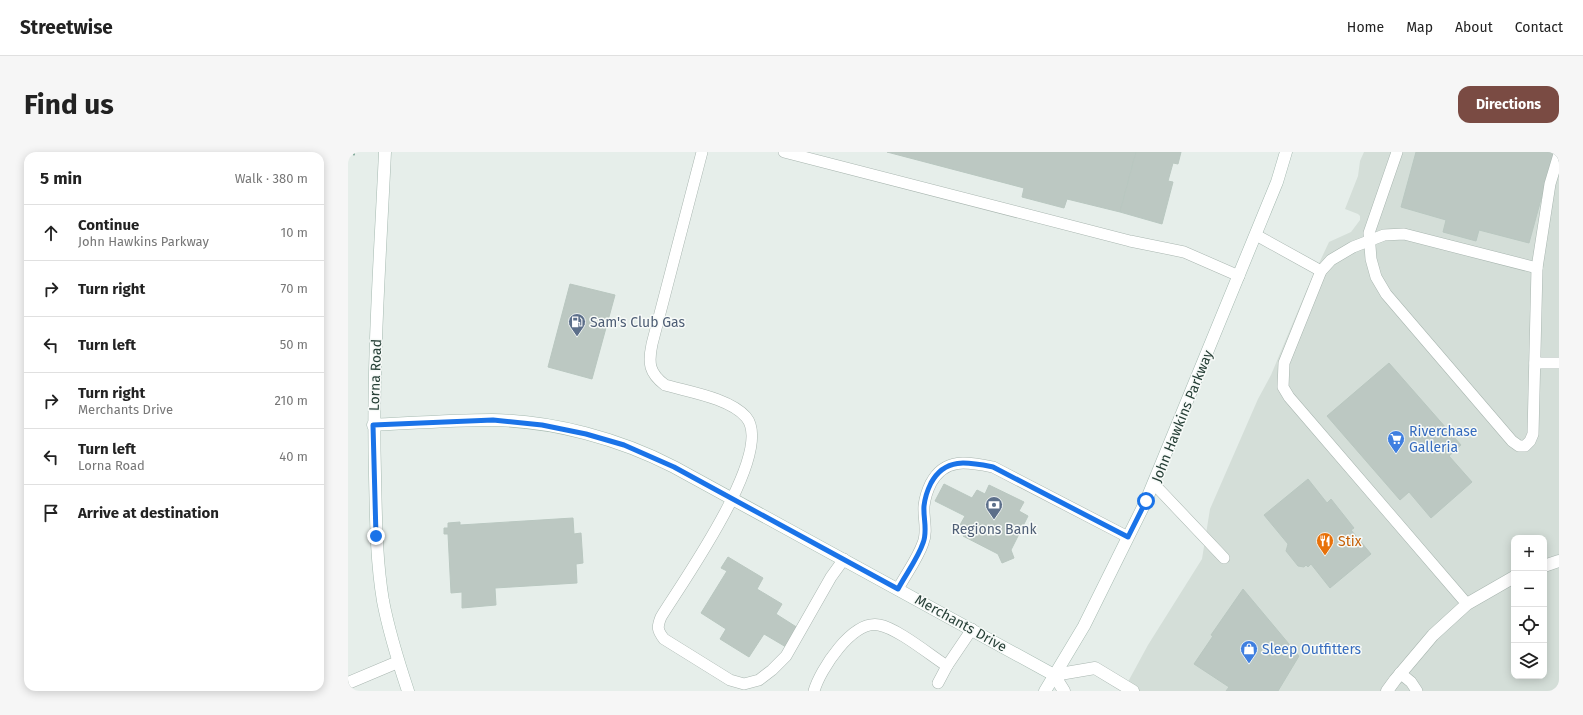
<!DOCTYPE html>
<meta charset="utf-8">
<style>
body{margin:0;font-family:"Fira Sans",sans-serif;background:#f6f6f6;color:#222}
.controls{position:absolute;right:12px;bottom:12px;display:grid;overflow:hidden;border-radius:8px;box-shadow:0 2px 10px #0003}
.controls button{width:36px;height:36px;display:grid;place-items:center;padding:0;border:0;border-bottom:1px solid #e0e0e0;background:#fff;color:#222;font:20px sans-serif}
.stop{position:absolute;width:12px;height:12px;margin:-9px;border:3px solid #1a73e8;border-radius:50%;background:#fff}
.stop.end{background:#1a73e8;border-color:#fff;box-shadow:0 1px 4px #0008}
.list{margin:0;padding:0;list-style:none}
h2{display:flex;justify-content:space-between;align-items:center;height:52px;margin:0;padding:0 16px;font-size:17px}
h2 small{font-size:13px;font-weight:400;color:#767676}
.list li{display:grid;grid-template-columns:26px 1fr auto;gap:12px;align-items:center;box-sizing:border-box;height:56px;padding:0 16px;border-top:1px solid #e0e0e0}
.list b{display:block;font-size:15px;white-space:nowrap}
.list p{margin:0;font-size:13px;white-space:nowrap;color:#767676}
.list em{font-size:13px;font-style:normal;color:#767676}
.icon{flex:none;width:22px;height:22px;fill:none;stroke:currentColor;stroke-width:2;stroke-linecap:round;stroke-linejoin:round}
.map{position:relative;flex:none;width:1211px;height:539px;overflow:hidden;border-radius:12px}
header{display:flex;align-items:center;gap:24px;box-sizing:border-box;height:56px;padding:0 20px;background:#fff;border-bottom:1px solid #e0e0e0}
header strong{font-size:19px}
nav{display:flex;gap:22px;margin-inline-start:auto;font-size:14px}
.intro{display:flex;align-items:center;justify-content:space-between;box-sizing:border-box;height:96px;padding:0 24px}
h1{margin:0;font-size:28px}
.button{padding:10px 18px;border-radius:12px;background:#7a4b43;color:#fff;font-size:14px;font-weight:700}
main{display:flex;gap:24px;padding:0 24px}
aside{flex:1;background:#fff;border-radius:12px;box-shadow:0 2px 10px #0003}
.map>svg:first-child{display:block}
.built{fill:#d4ded8;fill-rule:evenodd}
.building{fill:#bcc8c2;stroke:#b9c7c0}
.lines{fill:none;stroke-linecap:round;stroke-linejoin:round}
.lane-casing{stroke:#a9b6b0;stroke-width:12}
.street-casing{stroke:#a9b6b0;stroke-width:13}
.secondary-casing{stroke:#a5b9b0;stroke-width:13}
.path{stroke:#89ae9f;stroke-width:2.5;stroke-dasharray:2 3;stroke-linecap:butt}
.lane{stroke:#fff;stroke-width:11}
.street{stroke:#fff;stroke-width:12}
.secondary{stroke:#fff;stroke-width:12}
.route{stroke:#1a73e8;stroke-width:5}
.labels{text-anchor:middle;stroke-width:3;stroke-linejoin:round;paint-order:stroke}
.service-label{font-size:14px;fill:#4e5e75;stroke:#f7faf8;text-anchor:start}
.street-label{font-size:14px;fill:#263f36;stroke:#f7faf8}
.shop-label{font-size:14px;fill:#366cbe;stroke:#f7faf8;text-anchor:start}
.food-label{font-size:14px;fill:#c56008;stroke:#f7faf8;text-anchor:start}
</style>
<header>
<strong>Streetwise</strong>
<nav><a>Home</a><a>Map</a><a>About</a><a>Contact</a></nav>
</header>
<div class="intro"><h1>Find us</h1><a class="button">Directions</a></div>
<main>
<aside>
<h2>5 min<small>Walk · 380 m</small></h2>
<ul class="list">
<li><svg class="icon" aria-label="ahead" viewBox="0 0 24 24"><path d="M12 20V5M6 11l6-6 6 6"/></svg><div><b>Continue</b><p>John Hawkins Parkway</p></div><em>10 m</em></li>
<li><svg class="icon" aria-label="right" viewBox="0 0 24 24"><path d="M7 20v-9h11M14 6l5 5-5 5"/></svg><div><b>Turn right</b></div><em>70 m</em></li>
<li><svg class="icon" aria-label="left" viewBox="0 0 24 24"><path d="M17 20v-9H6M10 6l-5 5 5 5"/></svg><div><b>Turn left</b></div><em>50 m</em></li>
<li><svg class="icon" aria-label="right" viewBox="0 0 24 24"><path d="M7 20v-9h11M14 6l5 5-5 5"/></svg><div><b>Turn right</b><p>Merchants Drive</p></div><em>210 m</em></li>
<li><svg class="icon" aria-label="left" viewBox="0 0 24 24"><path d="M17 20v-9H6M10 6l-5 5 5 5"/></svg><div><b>Turn left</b><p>Lorna Road</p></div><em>40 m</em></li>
<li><svg class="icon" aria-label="arrive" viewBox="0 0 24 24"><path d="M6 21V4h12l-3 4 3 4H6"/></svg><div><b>Arrive at destination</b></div></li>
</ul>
</aside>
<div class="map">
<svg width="1211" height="539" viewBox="0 0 1211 539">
<rect width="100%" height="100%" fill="#e6eeea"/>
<!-- built -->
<path class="built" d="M1016 0H1211V539H775L800 493 854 407 862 357 910 247 923 223 959 137 981 90 1003 80 1012 68V64L1010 62 997 57 1010 24 1012 9ZM1166 386H1196V524H1166Z"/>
<!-- building -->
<g class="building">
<polygon points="539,0 788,0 772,60 719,47 716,56 674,45 676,36"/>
<polygon points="788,0 833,0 830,12 825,11 820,29 825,30 814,72 772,60"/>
<polygon points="1068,0 1206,0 1181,91 1131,78 1128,89 1095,80 1098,68 1053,55"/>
<polygon points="222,132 267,143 244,227 200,215"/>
<polygon points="1041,211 1113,293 1101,304 1124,330 1083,366 1061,340 1052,348 979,264"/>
<polygon points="960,327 979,351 983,347 1006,376 1003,378 1023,402 982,436 963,412 960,415 958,413 956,415 950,414 938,399 940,392 916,363"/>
<polygon points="596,332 624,346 629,338 637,342 641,333 676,350 671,359 680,364 663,398 666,406 654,411 650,402 615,384 619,376 612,373 617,364 587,349"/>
<polygon points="225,366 226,382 233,381 235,411 228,412 229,431 147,436 148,453 114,456 114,440 103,441 100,382 96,382 96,376 100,376 100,371 112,370 112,373"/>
<polygon points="380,405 415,426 409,437 434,452 428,462 450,476 438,495 416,482 401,505 372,487 378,477 353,461 379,419 373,416"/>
<polygon points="895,437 951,504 930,539 878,539 881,535 846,512 865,484 863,483"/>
</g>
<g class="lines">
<defs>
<g id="lane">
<path d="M354 0 304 192C300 211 301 221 317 233 341 240 381 246 398 265 428 300 333 432 313 465 309 475 309 478 316 487L382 528 396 532 411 528 424 518 438 504 483 425 496 407"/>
<polyline points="436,0 782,89 836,100 891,124"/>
<polyline points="1049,0 1021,81 1023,107 1028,125 1038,142 1164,289 1171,294 1177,294 1182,289 1185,282 1189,116 1202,32 1211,2"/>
<polyline points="908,83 973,119"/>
<polyline points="1187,211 1211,211"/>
<polyline points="806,332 876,406"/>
<path d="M550 437C558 422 570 406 575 391 580 379 575 366 576 354 577 345 579 339 583 331 597 305 620 310 645 315L780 385"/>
<polyline points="1119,452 941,245 935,235 936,211 973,119 983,108 1005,95 1036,83 1056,82 1189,116"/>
<polyline points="1052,521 1063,530 1069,539"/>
<polyline points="590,531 599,514"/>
<path d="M466 539C472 518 504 468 531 473 549 476 582 503 599 514L624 477"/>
</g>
<g id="street">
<polyline points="1196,414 1211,409"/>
<polyline points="0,531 50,510"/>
<polyline points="716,539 706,523 747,516 785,539"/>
<polyline points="1039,539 1047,528 1085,483 1119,452 1166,425"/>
</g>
<g id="secondary">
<path d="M37 0C32 107 24 215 27 323 28 365 28 407 35 449 41 480 50 509 60 539"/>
<path d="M25 273C65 271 105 268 144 268 206 269 272 287 326 315L706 523"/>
<polyline points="697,539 736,474 798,349 929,30 938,0"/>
</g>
</defs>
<!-- lane casing -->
<use href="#lane" class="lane-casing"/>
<!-- street casing -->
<use href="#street" class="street-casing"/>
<!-- secondary casing -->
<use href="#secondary" class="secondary-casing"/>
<!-- path -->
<polyline class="path" points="0,3 7,2 8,0"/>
<!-- lane -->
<use href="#lane" class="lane"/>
<!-- street -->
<use href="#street" class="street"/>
<!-- secondary -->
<use href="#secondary" class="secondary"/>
</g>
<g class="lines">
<!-- route -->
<path class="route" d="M28 384 25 273 145 268 194 273 238 282 276 293 326 315 550 437C558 422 570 406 575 391 580 379 575 366 576 354 577 345 579 339 583 331 597 305 620 310 645 315L780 385 798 349"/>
</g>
<!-- icons -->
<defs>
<symbol id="fuel-pin" viewBox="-11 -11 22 30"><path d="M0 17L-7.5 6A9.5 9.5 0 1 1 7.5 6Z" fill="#5c6f8a" stroke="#f7faf8"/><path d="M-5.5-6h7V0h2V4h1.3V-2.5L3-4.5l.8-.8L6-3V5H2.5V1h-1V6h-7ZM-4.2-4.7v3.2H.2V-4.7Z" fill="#fff"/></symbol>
<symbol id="supermarket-pin" viewBox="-11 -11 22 30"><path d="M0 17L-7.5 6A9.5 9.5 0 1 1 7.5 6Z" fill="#3f7fe0" stroke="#f7faf8"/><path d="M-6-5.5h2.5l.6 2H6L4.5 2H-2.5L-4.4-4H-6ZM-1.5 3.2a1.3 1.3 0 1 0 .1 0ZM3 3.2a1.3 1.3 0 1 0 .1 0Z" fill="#fff"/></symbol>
<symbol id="bank-pin" viewBox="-11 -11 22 30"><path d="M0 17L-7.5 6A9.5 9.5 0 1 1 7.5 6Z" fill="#5c6f8a" stroke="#f7faf8"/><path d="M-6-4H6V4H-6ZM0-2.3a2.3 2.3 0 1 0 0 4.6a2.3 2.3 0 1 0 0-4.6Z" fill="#fff"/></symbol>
<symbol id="restaurant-pin" viewBox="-11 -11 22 30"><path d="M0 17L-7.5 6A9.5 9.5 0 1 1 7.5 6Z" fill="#e8710a" stroke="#f7faf8"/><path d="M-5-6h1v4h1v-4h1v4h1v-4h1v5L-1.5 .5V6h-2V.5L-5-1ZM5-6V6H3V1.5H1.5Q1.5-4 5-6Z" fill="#fff"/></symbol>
<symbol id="shop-pin" viewBox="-11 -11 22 30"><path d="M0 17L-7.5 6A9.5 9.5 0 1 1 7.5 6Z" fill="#3f7fe0" stroke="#f7faf8"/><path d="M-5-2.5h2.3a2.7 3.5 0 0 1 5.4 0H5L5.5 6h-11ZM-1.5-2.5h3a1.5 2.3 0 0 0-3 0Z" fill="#fff"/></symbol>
</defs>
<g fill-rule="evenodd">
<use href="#fuel-pin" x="219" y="160" width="20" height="27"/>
<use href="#supermarket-pin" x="1038" y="277" width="20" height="27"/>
<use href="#bank-pin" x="636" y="343" width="20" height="27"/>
<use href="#restaurant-pin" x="967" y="379" width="20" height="27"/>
<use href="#shop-pin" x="891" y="487" width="20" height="27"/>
</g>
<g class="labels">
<!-- service labels -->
<g class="service-label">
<text x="242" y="175">Sam's Club Gas</text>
<text x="646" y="382" text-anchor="middle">Regions Bank</text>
</g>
<!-- street labels -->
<g class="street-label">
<text transform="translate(27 223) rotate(-88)" y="5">Lorna Road</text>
<text transform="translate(834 264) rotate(-68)" y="5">John Hawkins Parkway</text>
<text transform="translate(613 471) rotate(29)" y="5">Merchants Drive</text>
</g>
<!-- shop labels -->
<g class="shop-label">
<text x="1061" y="284">Riverchase<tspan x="1061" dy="16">Galleria</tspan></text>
<text x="914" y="502">Sleep Outfitters</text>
</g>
<!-- food labels -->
<g class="food-label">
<text x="990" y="394">Stix</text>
</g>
</g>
</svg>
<div class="controls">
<button>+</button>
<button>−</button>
<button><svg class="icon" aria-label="locate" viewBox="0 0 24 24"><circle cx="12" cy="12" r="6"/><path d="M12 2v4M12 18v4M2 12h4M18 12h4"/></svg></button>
<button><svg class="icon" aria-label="layers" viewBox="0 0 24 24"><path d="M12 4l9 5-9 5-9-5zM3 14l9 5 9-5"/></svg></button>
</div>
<div class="stop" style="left:798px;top:349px"></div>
<div class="stop end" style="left:28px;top:384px"></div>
</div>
</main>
